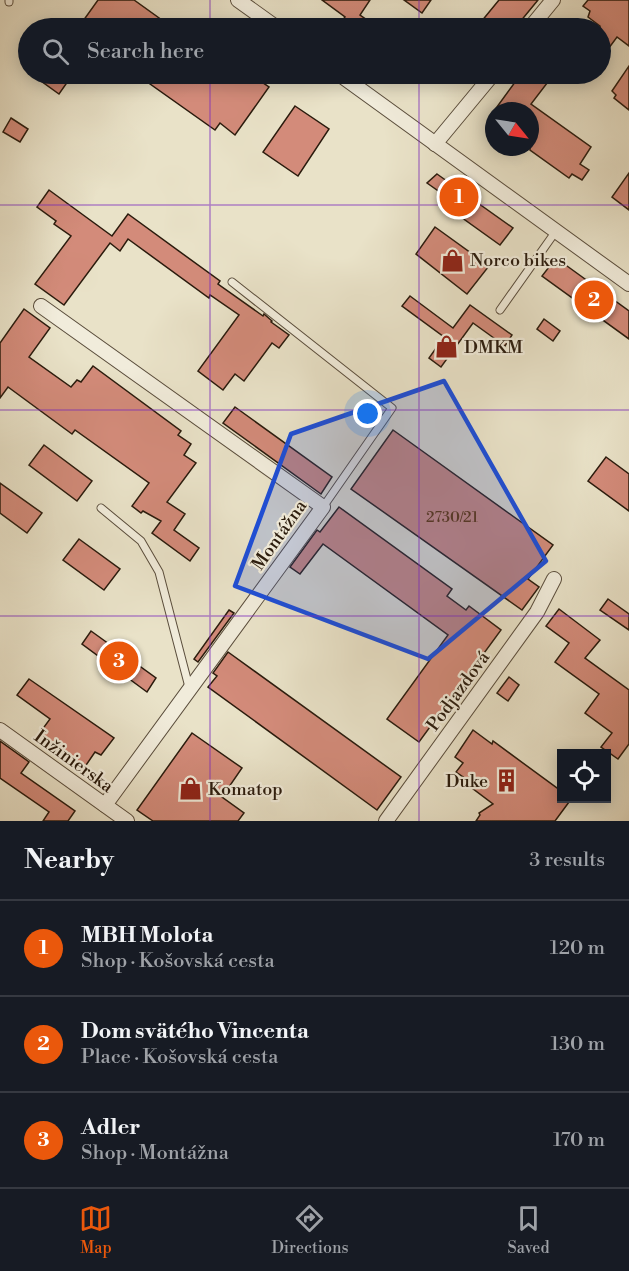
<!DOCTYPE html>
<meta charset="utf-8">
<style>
body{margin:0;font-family:"Libre Bodoni",serif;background:#242831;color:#f1f3f6}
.controls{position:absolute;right:18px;bottom:18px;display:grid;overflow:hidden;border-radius:0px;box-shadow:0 3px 15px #0003}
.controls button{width:54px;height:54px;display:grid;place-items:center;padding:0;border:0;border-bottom:2px solid #363941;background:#171b24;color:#f1f3f6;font:30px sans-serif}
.compass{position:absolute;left:485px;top:102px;width:54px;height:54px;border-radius:50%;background:#171b24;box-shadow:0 3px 15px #0003;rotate:120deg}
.you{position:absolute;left:368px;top:414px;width:21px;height:21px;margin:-15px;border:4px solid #fff;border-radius:50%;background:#1a73e8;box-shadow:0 0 0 9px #1a73e833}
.badge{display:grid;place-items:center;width:39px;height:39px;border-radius:50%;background:#ea580c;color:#fff;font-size:20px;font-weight:700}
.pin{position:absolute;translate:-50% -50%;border:3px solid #fff;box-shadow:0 2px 6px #0006}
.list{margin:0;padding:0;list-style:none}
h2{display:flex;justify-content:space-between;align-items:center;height:78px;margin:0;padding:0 24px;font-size:26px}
h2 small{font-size:20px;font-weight:400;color:#9ea1a6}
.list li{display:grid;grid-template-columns:39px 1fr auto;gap:18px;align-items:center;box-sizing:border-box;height:96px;padding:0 24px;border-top:2px solid #363941}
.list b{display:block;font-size:22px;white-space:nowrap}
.list p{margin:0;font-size:20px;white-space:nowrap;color:#9ea1a6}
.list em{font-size:20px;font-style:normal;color:#9ea1a6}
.icon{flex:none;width:33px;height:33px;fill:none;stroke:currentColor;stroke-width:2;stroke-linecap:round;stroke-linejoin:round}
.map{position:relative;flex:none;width:629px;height:821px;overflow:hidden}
.search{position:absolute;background:#171b24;box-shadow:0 3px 15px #0003;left:18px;right:18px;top:18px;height:66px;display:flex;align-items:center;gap:15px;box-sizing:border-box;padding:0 21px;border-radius:33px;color:#9ea1a6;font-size:22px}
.sheet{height:366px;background:#171b24}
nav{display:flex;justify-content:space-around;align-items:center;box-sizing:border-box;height:84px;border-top:2px solid #363941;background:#171b24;font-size:16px;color:#9ea1a6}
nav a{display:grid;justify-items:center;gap:3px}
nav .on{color:#ea580c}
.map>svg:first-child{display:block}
.building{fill:#d38b7a;stroke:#2a1b0d;stroke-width:1.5}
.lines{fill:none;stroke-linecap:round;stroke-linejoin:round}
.service-casing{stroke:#5a4d3c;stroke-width:9}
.minor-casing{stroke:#5a4d3c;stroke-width:16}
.service{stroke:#f1ecdb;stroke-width:7}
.minor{stroke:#f1ecdb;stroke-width:14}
.marked{fill:#1d4ed8;fill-opacity:0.2;stroke:#1d4ed8;stroke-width:4.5;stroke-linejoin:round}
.grid{fill:none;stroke:#7b2cbf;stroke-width:1.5;stroke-opacity:0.55}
.labels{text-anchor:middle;stroke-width:4.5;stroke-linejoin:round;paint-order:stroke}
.number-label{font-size:15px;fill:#543728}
.poi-label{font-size:18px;fill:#2a1b0d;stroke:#f1ecdb;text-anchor:start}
.street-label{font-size:18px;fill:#2a1b0d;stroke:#f1ecdb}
</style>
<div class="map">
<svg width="629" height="821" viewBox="0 0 629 821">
<rect width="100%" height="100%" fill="#e9e2c8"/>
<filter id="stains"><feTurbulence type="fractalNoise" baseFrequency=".00333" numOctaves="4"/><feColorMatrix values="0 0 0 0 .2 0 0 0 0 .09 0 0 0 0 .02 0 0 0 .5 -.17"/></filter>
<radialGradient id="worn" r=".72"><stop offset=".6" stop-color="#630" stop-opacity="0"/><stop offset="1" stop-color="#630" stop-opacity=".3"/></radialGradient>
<!-- building -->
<g class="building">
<polygon points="98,0 134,0 173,28 78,28"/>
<polygon points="322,0 370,0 360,15 367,20 361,28 352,26 342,21 345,17"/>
<polygon points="404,0 431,0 422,13"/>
<polygon points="499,0 538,0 515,28 476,28"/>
<polygon points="588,0 629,0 629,46 617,37 600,60 600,26 588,17 590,11 583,6"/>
<polygon points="629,66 629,110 614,98 616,95 612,91"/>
<polygon points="46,74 73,74 59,94 41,81"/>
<polygon points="136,74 250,74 269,87 235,135 220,123 215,130"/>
<polygon points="521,74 554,74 531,104 591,147 580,164 589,170 582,180 572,174 569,178 530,150 530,111 494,111"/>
<polygon points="295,106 329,129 298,176 263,152"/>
<polygon points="11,118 28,129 20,142 3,132"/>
<polygon points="629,173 629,210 612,197"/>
<polygon points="437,174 513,228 500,245 447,207 451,200 427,183"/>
<polygon points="49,190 112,236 128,214 220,281 218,284 263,316 264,314 272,321 271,322 289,335 279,348 272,343 244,381 235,374 223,390 198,371 239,315 210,295 209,298 128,239 120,251 110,243 64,305 35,284 71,236 54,224 56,221 37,207"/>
<polygon points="435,227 489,266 467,294 416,254"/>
<polygon points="556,258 629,311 629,339 542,276"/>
<polygon points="410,296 453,328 470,305 512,335 505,346 473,323 441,367 429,358 444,337 402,306"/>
<polygon points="24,309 50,328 29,357 71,387 77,380 81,382 93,366 181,431 178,435 191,444 184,455 196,463 167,502 185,514 174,530 199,548 190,561 152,533 161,521 143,511 141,513 132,506 149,483 75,430 72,434 8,387 0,398 0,343"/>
<polygon points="544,319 560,331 553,341 537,329"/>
<polygon points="235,407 332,477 321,494 223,423"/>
<polygon points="393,430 553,545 528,579 539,587 522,610 351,489"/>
<polygon points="44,445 92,481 77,501 29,465"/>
<polygon points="606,457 629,474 629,511 588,481"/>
<polygon points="0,483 42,513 27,533 0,513"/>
<polygon points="339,507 452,589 447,596 466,610 469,606 501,630 419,742 387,719 448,635 323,544 300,574 290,567 317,530 320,532"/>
<polygon points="79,539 120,569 104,590 63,560"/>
<polygon points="608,599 629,614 629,630 600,610"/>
<polygon points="559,609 600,640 585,658 629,690 629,744 618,759 601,747 612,733 585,713 599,694 555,662 569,643 546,626"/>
<polygon points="229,610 234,613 198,662 194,659"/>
<polygon points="91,631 156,678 147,692 82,644"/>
<polygon points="228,652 401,777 377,810 208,687 217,676 213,673"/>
<polygon points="509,677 519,685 508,701 497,693"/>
<polygon points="29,679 114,738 101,755 95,752 82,771 36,738 50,719 17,695"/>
<polygon points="473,730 492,744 493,741 561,791 561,798 572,798 555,821 476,821 480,815 479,813 493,804 464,782 466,779 456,772 463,763 455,757"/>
<polygon points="192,733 242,768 222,797 244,813 238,821 153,821 137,810"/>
<polygon points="0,741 29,762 21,773 75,811 68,821 43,821 49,812 0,778"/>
</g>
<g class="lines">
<defs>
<g id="service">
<polyline points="9,2 9,0"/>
<polyline points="232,282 392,408 323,507"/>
<polyline points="500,310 556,231"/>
<polyline points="101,508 141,541 159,572 189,687"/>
</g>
<g id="minor">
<polyline points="238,0 277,28"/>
<polyline points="530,28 553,0"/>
<polyline points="339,74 629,284"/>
<polyline points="435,144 493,74"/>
<polyline points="41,306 323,507 105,805"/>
<polyline points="0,730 127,821"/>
<polyline points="386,821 537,612 554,579"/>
</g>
</defs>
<!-- service casing -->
<use href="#service" class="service-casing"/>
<!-- minor casing -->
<use href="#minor" class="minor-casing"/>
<!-- service -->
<use href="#service" class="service"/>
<!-- minor -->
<use href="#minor" class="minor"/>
</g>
<!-- marked area -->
<path class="marked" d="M444 381 546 561 428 659 235 586 291 434Z"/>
<!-- grid -->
<path class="grid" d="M210 0V28M419 0V28M210 74V821M419 74V821M0 205H629M0 410H629M0 616H629"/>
<!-- icons -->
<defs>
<symbol id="shop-bare" viewBox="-9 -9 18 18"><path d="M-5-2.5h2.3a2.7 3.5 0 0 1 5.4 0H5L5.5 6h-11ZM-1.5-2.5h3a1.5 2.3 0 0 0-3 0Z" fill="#8f2418" stroke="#f1ecdb" stroke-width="2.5" paint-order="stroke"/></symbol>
<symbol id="building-bare" viewBox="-9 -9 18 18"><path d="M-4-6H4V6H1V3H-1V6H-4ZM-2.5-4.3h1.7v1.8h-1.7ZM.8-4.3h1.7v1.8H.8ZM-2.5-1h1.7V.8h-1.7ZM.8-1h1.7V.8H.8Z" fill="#8f2418" stroke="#f1ecdb" stroke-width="2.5" paint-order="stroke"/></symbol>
</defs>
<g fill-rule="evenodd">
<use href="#shop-bare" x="436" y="244" width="33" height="33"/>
<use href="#shop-bare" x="430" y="330" width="33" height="33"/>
<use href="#building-bare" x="490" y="764" width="33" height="33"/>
<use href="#shop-bare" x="174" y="772" width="33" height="33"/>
</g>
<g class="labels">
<!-- number labels -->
<g class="number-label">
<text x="452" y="522">2730/21</text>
</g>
<!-- poi labels -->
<g class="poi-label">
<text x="470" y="266">Norco bikes</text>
<text x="464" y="353">DMKM</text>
<text x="488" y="787" text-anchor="end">Duke</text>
<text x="208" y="795">Komatop</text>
</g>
<!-- street labels -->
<g class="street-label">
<text transform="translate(279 535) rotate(-55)" y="6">Montážna</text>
<text transform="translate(458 691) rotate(-54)" y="6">Podjazdová</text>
<text transform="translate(74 761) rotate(36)" y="6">Inžinierska</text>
</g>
</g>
<rect width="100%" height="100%" filter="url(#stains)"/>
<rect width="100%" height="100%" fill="url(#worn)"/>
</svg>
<div class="controls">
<button><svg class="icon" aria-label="locate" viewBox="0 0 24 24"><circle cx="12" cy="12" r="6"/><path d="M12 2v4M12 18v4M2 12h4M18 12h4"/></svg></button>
</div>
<svg class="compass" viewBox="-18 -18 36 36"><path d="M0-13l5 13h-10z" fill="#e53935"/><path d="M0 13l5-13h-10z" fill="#9ea1a6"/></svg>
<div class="you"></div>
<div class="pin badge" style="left:459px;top:197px">1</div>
<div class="pin badge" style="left:594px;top:300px">2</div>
<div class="pin badge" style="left:119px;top:661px">3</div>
<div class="search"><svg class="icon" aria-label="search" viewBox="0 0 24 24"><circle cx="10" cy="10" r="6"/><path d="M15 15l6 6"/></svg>Search here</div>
</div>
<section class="sheet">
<h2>Nearby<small>3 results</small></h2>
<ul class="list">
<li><span class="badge">1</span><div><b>MBH Molota</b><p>Shop · Košovská cesta</p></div><em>120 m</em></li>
<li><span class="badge">2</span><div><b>Dom svätého Vincenta</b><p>Place · Košovská cesta</p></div><em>130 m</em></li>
<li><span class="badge">3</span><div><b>Adler</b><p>Shop · Montážna</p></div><em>170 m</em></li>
</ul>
</section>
<nav>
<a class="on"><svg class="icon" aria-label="map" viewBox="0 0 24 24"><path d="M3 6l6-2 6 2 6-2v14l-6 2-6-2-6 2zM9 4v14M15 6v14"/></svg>Map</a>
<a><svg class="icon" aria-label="directions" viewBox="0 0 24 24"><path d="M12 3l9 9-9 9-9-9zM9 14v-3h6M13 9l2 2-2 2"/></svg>Directions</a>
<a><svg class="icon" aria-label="saved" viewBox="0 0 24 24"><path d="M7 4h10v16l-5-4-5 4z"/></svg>Saved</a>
</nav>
